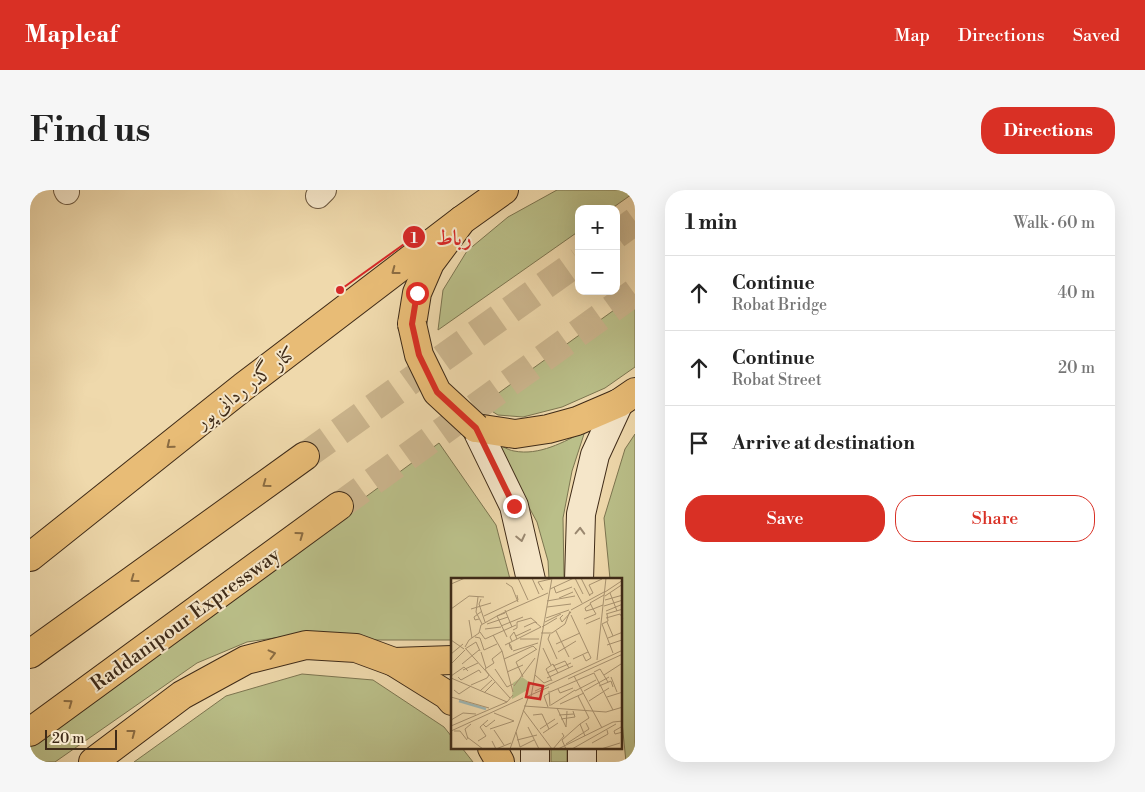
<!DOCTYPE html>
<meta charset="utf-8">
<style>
body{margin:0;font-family:"Libre Bodoni",Amiri,serif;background:#f6f6f6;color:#222}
.controls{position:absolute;right:15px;top:15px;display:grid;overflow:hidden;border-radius:10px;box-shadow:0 5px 20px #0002}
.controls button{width:45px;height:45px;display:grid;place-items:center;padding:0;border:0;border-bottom:1px solid #e0e0e0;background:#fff;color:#222;font:25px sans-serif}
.scale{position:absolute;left:15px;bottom:12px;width:72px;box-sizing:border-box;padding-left:5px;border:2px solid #3f2b18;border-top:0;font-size:14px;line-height:18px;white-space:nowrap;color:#3f2b18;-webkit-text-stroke:4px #f5e6c9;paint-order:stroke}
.stop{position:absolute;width:15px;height:15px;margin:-11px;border:4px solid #d93025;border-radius:50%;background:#fff}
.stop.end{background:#d93025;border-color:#fff;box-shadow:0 1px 5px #0008}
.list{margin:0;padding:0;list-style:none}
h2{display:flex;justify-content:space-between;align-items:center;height:65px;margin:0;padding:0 20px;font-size:21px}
h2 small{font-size:16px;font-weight:400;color:#767676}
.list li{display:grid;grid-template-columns:32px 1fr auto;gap:15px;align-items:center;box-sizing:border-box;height:75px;padding:0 20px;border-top:1px solid #e0e0e0}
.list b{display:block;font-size:19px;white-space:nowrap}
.list p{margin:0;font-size:16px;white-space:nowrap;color:#767676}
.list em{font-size:16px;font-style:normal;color:#767676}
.actions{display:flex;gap:10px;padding:15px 20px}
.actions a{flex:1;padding:11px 0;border:1px solid #d93025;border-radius:20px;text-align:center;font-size:18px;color:#d93025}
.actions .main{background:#d93025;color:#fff}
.icon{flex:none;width:28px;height:28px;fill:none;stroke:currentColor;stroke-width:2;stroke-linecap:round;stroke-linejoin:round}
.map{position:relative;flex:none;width:605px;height:572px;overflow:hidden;border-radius:20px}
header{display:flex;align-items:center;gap:30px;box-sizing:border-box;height:70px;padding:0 25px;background:#d93025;color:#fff}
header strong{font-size:24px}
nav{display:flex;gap:28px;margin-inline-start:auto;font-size:18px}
.intro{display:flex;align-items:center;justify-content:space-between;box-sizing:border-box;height:120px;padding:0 30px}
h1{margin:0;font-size:35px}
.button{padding:12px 22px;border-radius:20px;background:#d93025;color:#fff;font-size:18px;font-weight:700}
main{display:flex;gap:30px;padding:0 30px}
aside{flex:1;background:#fff;border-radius:20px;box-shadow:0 5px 20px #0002}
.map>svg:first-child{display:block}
.green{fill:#babf89;stroke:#7c7550}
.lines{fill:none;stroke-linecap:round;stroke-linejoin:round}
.trunk-tunnel{stroke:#ccb68e;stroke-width:28;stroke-dasharray:28 14;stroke-linecap:butt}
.minor-casing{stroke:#6b563d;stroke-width:26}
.secondary-casing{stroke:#3f2b18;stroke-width:30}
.primary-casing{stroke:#3f2b18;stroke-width:30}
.trunk-casing{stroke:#3f2b18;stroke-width:30}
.minor{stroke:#f5e6c9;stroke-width:24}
.secondary{stroke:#f5e6c9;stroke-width:28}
.primary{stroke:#e8bc76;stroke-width:28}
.trunk{stroke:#e8bc76;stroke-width:28}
.primary-bridge-casing{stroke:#3f2b18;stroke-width:30;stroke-linecap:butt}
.primary-bridge{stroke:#e8bc76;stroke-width:28}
.oneway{stroke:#8b6c42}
.oneway2{stroke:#9a8870}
.route{stroke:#d93025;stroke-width:6}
.labels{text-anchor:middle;stroke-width:4;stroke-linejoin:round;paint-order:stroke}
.street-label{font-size:20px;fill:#3f2b18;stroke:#f5e6c9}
.inset-river{fill:none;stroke:#9eb7b4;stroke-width:2.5}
.inset-road{fill:none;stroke:#a99371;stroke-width:1}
.view{fill:#d62828;fill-opacity:0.15;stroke:#d62828;stroke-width:2.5}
.inset-edge{fill:none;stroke:#3f2b18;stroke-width:2.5}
.leader{fill:none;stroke:#d62828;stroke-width:2}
.callout-dot{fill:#d62828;stroke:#f5e6c9;stroke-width:2}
.mark-label{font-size:15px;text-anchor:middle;font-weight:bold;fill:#fff}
.callout-label{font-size:21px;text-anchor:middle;font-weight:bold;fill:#d62828;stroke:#f5e6c9;stroke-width:4;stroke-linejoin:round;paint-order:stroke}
</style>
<header>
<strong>Mapleaf</strong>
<nav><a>Map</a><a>Directions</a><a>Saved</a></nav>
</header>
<div class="intro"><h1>Find us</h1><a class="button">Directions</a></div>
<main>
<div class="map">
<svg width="605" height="572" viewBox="0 0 605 572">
<rect width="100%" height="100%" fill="#efd9ac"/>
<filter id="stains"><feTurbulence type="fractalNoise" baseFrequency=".004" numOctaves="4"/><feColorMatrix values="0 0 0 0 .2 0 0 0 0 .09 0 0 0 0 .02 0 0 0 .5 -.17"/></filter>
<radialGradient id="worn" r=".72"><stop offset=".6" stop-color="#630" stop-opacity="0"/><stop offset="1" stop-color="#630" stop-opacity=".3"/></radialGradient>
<!-- green -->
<g class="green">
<polygon points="527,0 605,0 605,2 581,19 549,19 549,41 408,140 413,100 437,61 478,27"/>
<polygon points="605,105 605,177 575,198 532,217 493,227 468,225 452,215"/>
<path d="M555 241 542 281 533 328 534 389H519L518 371 507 332 463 251C469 254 477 260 484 261 509 266 534 252 555 241Z"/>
<polygon points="605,244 605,572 596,572 591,522 591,390 580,389 574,328 595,259"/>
<polygon points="409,253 466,335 480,389 422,390 422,450 342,450 278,443 217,452 167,473 25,572 0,572 0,546 258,364"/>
<polygon points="272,484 343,490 414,537 422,547 422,558 432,558 443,572 104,572 196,506"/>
<rect x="521" y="558" width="16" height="14"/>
</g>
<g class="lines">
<!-- trunk-tunnel -->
<g class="trunk-tunnel">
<polyline points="586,45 605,31"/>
<polyline points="275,266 549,71"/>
<polyline points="309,316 605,102"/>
</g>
<defs>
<g id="minor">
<polyline points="36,0 37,2"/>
<polyline points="288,6 294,0"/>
</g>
<g id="secondary">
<polyline points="446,238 484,316 501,390"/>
<polyline points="549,390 551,324 565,265 589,213"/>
<polyline points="505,558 505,572"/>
<polyline points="552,558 552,572"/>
</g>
<g id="primary">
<polyline points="382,134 387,103 400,73 432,30 474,0"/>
<polyline points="446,238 485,244 518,239 547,231 589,213 605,202"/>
<polyline points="0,367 213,197 432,30"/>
</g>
<g id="trunk">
<polyline points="0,464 275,266"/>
<polyline points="364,472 422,470"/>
<polyline points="0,542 309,316"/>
<polyline points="462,558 470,572"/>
<polyline points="63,572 152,505 216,470 276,455 326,458 364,472 417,505 422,511"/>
</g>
</defs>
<!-- minor casing -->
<use href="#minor" class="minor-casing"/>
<!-- secondary casing -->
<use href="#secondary" class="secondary-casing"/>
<!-- primary casing -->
<use href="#primary" class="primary-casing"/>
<!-- trunk casing -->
<use href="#trunk" class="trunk-casing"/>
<!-- minor -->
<use href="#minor" class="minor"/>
<!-- secondary -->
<use href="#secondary" class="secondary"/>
<!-- primary -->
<use href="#primary" class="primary"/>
<!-- trunk -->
<use href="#trunk" class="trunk"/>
<defs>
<polyline id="primary-bridge" points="382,134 389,165 407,202 446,238"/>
</defs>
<!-- primary-bridge casing -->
<use href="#primary-bridge" class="primary-bridge-casing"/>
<!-- primary-bridge -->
<use href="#primary-bridge" class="primary-bridge"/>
</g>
<!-- one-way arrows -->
<defs><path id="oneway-chevron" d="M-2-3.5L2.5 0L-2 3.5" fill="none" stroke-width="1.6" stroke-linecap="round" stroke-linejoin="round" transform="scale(1.25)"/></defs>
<g class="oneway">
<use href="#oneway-chevron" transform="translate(365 81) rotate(143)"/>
<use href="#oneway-chevron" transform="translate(140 255) rotate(141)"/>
<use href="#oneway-chevron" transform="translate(236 294) rotate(144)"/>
<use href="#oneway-chevron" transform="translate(270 345) rotate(-36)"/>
<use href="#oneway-chevron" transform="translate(104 389) rotate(144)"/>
<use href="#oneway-chevron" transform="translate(242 464) rotate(-14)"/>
<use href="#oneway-chevron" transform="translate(39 513) rotate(-36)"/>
<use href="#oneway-chevron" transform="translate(102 543) rotate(-37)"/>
</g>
<g class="oneway2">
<use href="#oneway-chevron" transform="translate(550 341) rotate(-88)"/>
<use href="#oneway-chevron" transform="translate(491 348) rotate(77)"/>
</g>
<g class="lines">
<!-- route -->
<polyline class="route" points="387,103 382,134 389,165 407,202 446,238 484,316"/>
</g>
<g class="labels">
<!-- street labels -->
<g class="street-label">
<text transform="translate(215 197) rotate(-38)" y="7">کنار گذر ردانی پور</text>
<text transform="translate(155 429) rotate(-36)" y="7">Raddanipour Expressway</text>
</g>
</g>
<!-- overview -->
<g transform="translate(421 388)">
<rect width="171" height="171" fill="#efd9ac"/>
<path d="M71 99 78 104V111L61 121 62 105Z" fill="#babf89"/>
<path class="inset-river" d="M8 123 35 131"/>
<path class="inset-road" d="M67 0 77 22M81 0 88 16M124 0 132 16M130 0 139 18M55 5 61 9 67 24M0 6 14 0M103 9 105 15 121 9M123 10 131 25M99 11 123 0M92 12 87 4 100 1M154 14 172 2M159 15 166 33M138 17 142 15 138 7 151 1M154 18 172 6M27 19 25 34 31 46M108 20 122 14M30 21 28 26 34 44M154 22 172 17M96 23 124 18M152 27 142 31 139 25 153 17M153 28 172 22M96 29 120 26M0 31 18 18 33 19M20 31 40 25M54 32 61 49M120 32 153 14M155 33 172 26M54 34 97 15M54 34V35L46 38ZM155 36 172 31M156 36 157 43 151 46 162 75M112 37 109 40 111 44 120 34M120 37 140 80 135 83 132 77M33 38 67 22 66 17M46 38 56 59M95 40 118 32M155 40 169 36 172 41M28 41 24 42 23 39 31 33M133 41 145 36 142 31 135 33 134 30 140 26M18 42 21 60M94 44 110 36M156 44 162 58M36 46 57 39M135 46 149 40M50 48 72 39M91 49 106 40M34 51 50 49M62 52 66 50V44L80 40 86 45M105 53 118 79M29 54 34 61 65 47M90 55H101L114 46 119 33M99 56 97 61 106 81M42 57 51 73 62 114M65 58 80 51M24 59 29 60 33 72 46 66M157 60 172 54M69 61H88M0 62 13 71M61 63 59 59 63 54 66 61M58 65 60 68 61 72 59 69ZM105 66 129 55M54 67 90 49 84 44 73 49M156 67 171 62M14 69 18 62 28 55 30 47 46 38M92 70 100 87M14 71 25 64 29 73M15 71 59 120M62 73 87 65M30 74 35 90M107 74 125 63M0 76 12 66M53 81 82 68 85 71M122 81 137 74M146 82 155 0M0 86 14 72M11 86 28 72M102 88 114 83 118 90M44 91 56 109 62 106M12 92 27 85M56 94 72 87M143 94 149 91 157 104M96 95 120 85M143 95 162 132M84 97 93 105 100 102M153 97 170 86M0 98 13 89 17 93M123 98 151 150M7 99 10 102 28 92 30 95M72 99 65 84 86 71M160 99 166 114M0 100 56 124M96 100 122 88M117 101 172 76M101 103 95 91 102 86 107 95M20 107 36 100 38 97 34 91 43 85 41 81 51 73M63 108 84 80M148 108 160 103 162 109M107 111 109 115 122 110M3 112 8 116 20 108M29 113 41 102M84 113 172 72M98 113 99 128M124 113 145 102M133 113 158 99M99 114 143 95M33 115 44 104M127 118 138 140 129 146M0 119 38 130M75 119 98 109M80 119 101 0M156 119 172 114M138 123 158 110M109 126 133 115M100 127 124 112M73 128 155 134 172 129M97 129 93 118 98 115M106 130 115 149 116 133M72 132 101 171M43 135 63 143M82 137 91 136 98 151M108 137 123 136M110 141 124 139 122 133M0 142 12 135 25 136M32 146 35 149 44 142M0 148 56 124 62 117M77 149 88 171M39 151 63 143M89 151 104 141M43 152 53 167M0 153 72 120M3 153H9L16 162M172 153 170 149 163 153 164 156 172 154M65 154 69 169 83 162M92 155 107 145M16 159 32 171M17 161 14 151 20 146M66 162 86 157M27 163 35 158 29 149 37 142M41 163 45 171 60 165M141 165 157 156 156 152M115 166 138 151 135 145M59 171 77 120M102 171 113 158 111 155M107 171 162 144 172 143M115 171 111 162 129 146 134 158M121 171 165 146M150 171 169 165"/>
<path class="view" d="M78 105 92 108 89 121 75 119Z"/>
<rect width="171" height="171" class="inset-edge"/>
</g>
<!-- callouts -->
<path class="leader" d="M310 100L384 47"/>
<g class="callout-dot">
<circle cx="310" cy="100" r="5"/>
<circle cx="384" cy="47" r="12"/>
</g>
<g class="mark-label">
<text x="384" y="53">1</text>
</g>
<g class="callout-label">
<text x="424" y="55">رباط</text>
</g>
<rect width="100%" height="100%" filter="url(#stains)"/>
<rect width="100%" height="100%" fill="url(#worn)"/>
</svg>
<div class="controls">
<button>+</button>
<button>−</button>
</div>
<div class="scale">20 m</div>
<div class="stop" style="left:387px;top:103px"></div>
<div class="stop end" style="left:484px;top:316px"></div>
</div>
<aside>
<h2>1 min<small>Walk · 60 m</small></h2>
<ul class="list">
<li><svg class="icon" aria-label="ahead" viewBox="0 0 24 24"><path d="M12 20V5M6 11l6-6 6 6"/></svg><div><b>Continue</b><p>Robat Bridge</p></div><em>40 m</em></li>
<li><svg class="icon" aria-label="ahead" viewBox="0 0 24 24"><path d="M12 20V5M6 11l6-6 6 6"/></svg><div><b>Continue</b><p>Robat Street</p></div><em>20 m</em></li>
<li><svg class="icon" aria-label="arrive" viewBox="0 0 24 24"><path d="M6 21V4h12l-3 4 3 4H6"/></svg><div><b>Arrive at destination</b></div></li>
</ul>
<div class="actions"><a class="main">Save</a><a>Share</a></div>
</aside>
</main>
